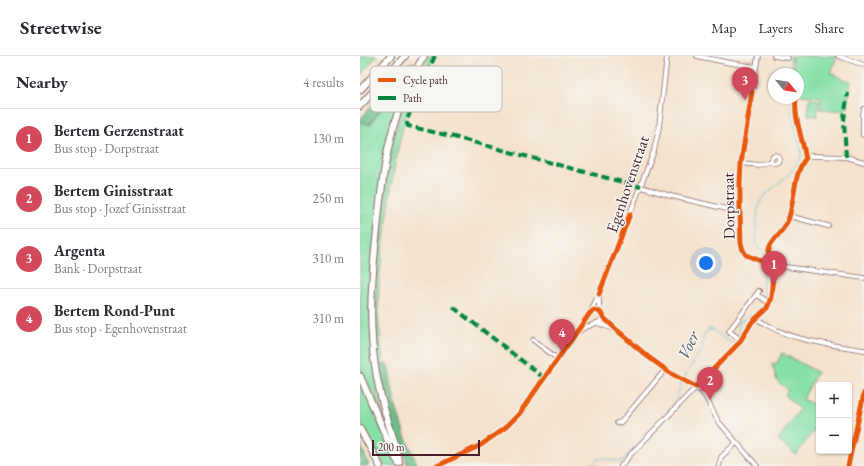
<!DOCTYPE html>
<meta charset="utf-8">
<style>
body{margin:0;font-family:"EB Garamond",serif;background:#f2f2f3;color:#2b2b33}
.controls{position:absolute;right:12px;bottom:12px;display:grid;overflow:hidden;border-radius:4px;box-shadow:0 1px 3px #0004}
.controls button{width:36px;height:36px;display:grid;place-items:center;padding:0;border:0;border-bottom:1px solid #e1e1e2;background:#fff;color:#2b2b33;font:20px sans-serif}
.compass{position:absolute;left:408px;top:12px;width:36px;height:36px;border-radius:50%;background:#fff;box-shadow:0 1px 3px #0004;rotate:120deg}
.scale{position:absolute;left:12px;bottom:10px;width:108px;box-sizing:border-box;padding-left:4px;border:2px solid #4a1f2b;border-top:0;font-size:11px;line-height:14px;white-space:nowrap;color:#4a1f2b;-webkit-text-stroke:3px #f6f6f2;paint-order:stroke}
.you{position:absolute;left:346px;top:207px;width:14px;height:14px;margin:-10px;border:3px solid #fff;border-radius:50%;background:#1a73e8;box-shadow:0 0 0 6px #1a73e833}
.badge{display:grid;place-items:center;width:26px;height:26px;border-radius:50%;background:#d1495b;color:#fff;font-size:13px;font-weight:700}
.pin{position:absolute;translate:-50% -33px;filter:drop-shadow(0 1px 2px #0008)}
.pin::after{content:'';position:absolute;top:21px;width:14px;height:12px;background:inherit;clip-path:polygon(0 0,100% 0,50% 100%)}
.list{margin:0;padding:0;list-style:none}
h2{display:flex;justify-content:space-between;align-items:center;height:52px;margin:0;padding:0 16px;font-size:17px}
h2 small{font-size:13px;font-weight:400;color:#7c7c81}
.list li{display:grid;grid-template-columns:26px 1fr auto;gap:12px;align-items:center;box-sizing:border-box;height:60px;padding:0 16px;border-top:1px solid #e1e1e2}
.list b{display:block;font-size:15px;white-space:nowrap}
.list p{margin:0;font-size:13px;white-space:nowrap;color:#7c7c81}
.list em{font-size:13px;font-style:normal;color:#7c7c81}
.map{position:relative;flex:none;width:504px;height:410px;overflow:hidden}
header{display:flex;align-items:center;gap:24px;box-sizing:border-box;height:56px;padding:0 20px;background:#fff;border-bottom:1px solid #e1e1e2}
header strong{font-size:19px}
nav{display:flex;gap:22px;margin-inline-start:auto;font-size:14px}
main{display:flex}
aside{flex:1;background:#fff}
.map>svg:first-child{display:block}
.green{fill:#85e0a6;stroke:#688068}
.forest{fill:#6cbe8b;stroke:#5b6e5b}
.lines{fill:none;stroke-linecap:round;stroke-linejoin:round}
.stream{stroke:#59bfd7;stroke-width:1}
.minor-casing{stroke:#866363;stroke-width:5.5}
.major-casing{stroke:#866363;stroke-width:7}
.highway-casing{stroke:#866363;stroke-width:8}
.minor{stroke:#fff;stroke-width:4}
.major{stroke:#fff;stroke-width:5.5}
.highway{stroke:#fff;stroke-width:6}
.quiet{stroke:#00873e;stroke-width:4;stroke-dasharray:8 4;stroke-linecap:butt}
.cycleway-casing{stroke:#f6f6f2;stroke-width:8}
.cycleway{stroke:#e8590c;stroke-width:5}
.labels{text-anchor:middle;stroke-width:3;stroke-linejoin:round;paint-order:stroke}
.street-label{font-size:16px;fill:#4a1f2b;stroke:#f6f6f2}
.water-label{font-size:17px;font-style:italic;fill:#4f5767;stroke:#f6f6f2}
.key{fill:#f6f6f2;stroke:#c2b6b6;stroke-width:1}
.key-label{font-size:11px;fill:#4a1f2b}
</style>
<header>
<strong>Streetwise</strong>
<nav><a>Map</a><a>Layers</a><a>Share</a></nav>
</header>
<main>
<aside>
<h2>Nearby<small>4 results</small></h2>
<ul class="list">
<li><span class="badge">1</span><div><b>Bertem Gerzenstraat</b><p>Bus stop · Dorpstraat</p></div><em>130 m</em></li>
<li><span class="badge">2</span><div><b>Bertem Ginisstraat</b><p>Bus stop · Jozef Ginisstraat</p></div><em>250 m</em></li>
<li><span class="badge">3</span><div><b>Argenta</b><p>Bank · Dorpstraat</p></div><em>310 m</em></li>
<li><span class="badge">4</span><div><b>Bertem Rond-Punt</b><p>Bus stop · Egenhovenstraat</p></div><em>310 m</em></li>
</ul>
</aside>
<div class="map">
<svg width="504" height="410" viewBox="0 0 504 410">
<rect width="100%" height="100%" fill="#f6f6f2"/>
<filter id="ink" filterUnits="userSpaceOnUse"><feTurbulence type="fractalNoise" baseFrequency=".025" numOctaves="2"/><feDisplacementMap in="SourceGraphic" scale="8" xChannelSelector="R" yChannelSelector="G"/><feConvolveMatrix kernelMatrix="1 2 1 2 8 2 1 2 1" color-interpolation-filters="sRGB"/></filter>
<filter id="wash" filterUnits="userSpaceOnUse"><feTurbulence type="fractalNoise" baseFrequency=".012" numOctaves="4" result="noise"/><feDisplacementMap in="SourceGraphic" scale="16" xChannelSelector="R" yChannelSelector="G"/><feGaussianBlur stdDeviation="0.9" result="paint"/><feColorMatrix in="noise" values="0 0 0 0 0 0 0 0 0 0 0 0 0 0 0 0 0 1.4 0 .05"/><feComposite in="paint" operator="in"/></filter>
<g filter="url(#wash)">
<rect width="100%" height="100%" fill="#f5e2cc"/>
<!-- green -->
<g class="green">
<polygon points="3,0 17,0 0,19 0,1"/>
<path d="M69 0H74L56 36 51 51 49 50C39 81 34 112 29 144H30C24 181 18 218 18 255 19 273 21 290 23 308L19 311C17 293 15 274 15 256 15 224 19 191 23 159 26 124 31 88 42 55 49 35 59 18 69 0Z"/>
<polygon points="431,0 477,0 471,17 491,26 485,55 460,53 461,41 438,39 438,18 434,18"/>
<path d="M41 38 29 76 10 219 17 335 24 363 0 310V66L10 69C19 55 26 45 41 38Z"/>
<polygon points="449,43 459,44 457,60 448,59"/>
<polygon points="422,297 457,316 443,343 459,352 459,367 436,399 418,384 440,353 425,339 428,334 417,325 412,308 417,307"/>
<polygon points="0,326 27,386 36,410 25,410 0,365"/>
</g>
<!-- forest -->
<g class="forest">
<polygon points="51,6 57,8 41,38 33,42 19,55 9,69 0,66 0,63"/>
<polygon points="23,308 28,309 36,351 45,380 58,410 48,410 29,359 24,338 19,311"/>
<polygon points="0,388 1,389 9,410 0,410"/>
</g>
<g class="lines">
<!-- stream -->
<g class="stream">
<polyline points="429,0 432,18"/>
<path d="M405 204 406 196C404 193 399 193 397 190 396 180 396 158 399 149 403 137 420 127 429 118 434 113 438 107 441 101L442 98 432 61 431 42"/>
<path d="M405 210C402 223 401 230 407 242V244"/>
<polyline points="379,281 378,270 380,265 400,254 405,247"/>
<polyline points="323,324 338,299 342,294 343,281 349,273 353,274 371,287 375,286 378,283"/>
<path d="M232 410C240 395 249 407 262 405L306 359 316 343 322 326"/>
</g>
</g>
</g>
<g filter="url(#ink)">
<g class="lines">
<defs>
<g id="minor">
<polyline points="337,0 365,6 396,11"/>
<polyline points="414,0 428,2"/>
<polyline points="478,0 504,9"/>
<polyline points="503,79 503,58 504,53"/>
<circle cx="415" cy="103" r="4"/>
<polyline points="381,107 399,109 411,105"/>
<polyline points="281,131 311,140 380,156"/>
<polyline points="429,160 468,170"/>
<path d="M408 208C408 203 408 195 410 190 414 182 424 175 428 165 436 146 433 123 443 105 446 101 449 100 453 100L486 101 504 106"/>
<polyline points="411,211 419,210 504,222"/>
<polyline points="397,239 409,247"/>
<polyline points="239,240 239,249 240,256 244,262 258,275 305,314 315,321 334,330 342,336 346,342 358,365 397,410"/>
<path d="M396 262C427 285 467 288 504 294"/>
<polyline points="237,267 254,273"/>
<polyline points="218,276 224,272 239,266 242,263 242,260"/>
<polyline points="378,282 369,275 399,235"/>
<polyline points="173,284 198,303"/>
<polyline points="257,367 261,366 305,314"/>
<polyline points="77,410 121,389 146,371 159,358 229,259 239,238 294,95 299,71 307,0"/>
<polyline points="261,410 271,398 379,287 392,266 405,254 409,247 411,241 413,219 411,211 408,208 386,199 383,194 381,187 380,131 381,103 398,0"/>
<polyline points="359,410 361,401 376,387"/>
</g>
<polyline id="major" points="488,410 504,337"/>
<g id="highway">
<polyline points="0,34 31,0"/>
<polyline points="0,50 45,0"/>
<polyline points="0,320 35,401 39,407"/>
<polyline points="0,373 20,410"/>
<path d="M39 407C38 394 33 382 29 369 23 350 18 330 15 310 8 265 12 219 17 174 23 111 30 55 64 0"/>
</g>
</defs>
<!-- minor casing -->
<use href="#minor" class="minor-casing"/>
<!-- major casing -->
<use href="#major" class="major-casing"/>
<!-- highway casing -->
<use href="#highway" class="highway-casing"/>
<!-- minor -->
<use href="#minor" class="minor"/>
<!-- major -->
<use href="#major" class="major"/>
<!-- highway -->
<use href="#highway" class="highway"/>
<!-- quiet -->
<g class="quiet">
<polyline points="75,0 59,33 47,64 47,67 48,70 94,81 281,131"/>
<polyline points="486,101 484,64 485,55 488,37"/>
<polyline points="93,251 184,322"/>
</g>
<defs>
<g id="cycleway">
<path d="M408 208C408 203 408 195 410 190 414 181 424 175 428 164 435 146 433 117 446 102 444 98 445 96 444 93 440 76 434 59 436 42"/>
<polyline points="239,238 270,158"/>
<polyline points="77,410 121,389 146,371 159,358 230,257 234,254 240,256 244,262 258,275 287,300 313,319 336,331 379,287 392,266 407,252 409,247 411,241 413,219 411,211 408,208 386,199 383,194 381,187 380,156 380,127 381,107 392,36"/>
<polyline points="488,410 504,337"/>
</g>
</defs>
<!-- cycleway casing -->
<use href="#cycleway" class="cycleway-casing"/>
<!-- cycleway -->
<use href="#cycleway" class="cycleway"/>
</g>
</g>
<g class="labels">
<!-- street labels -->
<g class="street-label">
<text transform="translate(267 128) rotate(-71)" y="6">Egenhovenstraat</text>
<text transform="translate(368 150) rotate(-91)" y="6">Dorpstraat</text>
</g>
<!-- water labels -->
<g class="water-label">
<text transform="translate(328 289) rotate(-65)" y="6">Voer</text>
</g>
</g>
<!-- legend -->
<rect x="10" y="10" width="132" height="46" rx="6" class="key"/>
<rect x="18" y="22" width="18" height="4" fill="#e8590c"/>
<rect x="18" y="40" width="18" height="4" fill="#00873e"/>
<g class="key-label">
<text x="43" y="28">Cycle path</text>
<text x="43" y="46">Path</text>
</g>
</svg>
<div class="controls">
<button>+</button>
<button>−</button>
</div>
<svg class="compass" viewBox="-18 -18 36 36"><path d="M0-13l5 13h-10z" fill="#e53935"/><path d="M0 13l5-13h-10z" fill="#7c7c81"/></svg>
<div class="scale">200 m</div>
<div class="you"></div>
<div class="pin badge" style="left:414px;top:228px">1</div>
<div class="pin badge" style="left:350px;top:344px">2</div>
<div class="pin badge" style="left:385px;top:44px">3</div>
<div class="pin badge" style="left:202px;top:296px">4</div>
</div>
</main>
